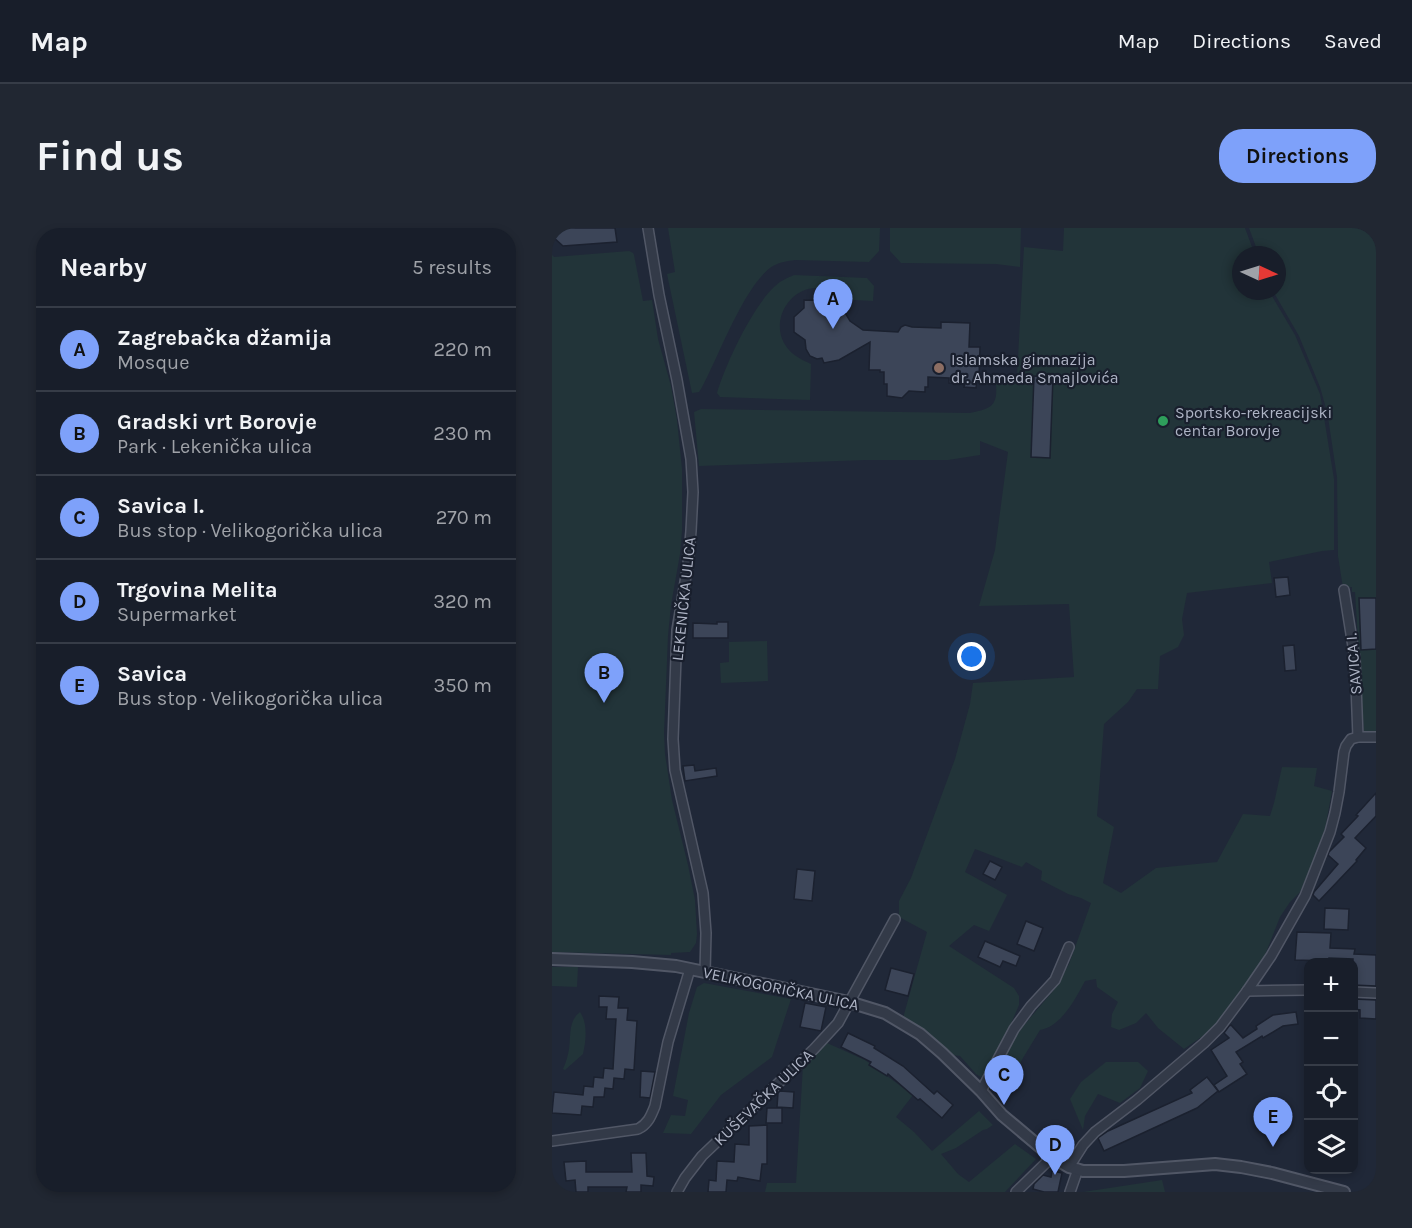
<!DOCTYPE html>
<meta charset="utf-8">
<style>
body{margin:0;font-family:Karla,sans-serif;background:#212732;color:#f1f3f6}
.controls{position:absolute;right:18px;bottom:18px;display:grid;overflow:hidden;border-radius:12px;box-shadow:0 3px 9px #0003}
.controls button{width:54px;height:54px;display:grid;place-items:center;padding:0;border:0;border-bottom:2px solid #363c47;background:#181e2a;color:#f1f3f6;font:30px sans-serif}
.compass{position:absolute;left:680px;top:18px;width:54px;height:54px;border-radius:50%;background:#181e2a;box-shadow:0 3px 9px #0003;rotate:94deg}
.you{position:absolute;left:420px;top:429px;width:21px;height:21px;margin:-15px;border:4px solid #fff;border-radius:50%;background:#1a73e8;box-shadow:0 0 0 9px #1a73e833}
.badge{display:grid;place-items:center;width:39px;height:39px;border-radius:50%;background:#7ea1fa;color:#111;font-size:20px;font-weight:700}
.pin{position:absolute;translate:-50% -50px;filter:drop-shadow(0 2px 3px #0008)}
.pin::after{content:'';position:absolute;top:32px;width:21px;height:18px;background:inherit;clip-path:polygon(0 0,100% 0,50% 100%)}
.list{margin:0;padding:0;list-style:none}
h2{display:flex;justify-content:space-between;align-items:center;height:78px;margin:0;padding:0 24px;font-size:26px}
h2 small{font-size:20px;font-weight:400;color:#9fa2a8}
.list li{display:grid;grid-template-columns:39px 1fr auto;gap:18px;align-items:center;box-sizing:border-box;height:84px;padding:0 24px;border-top:2px solid #363c47}
.list b{display:block;font-size:22px;white-space:nowrap}
.list p{margin:0;font-size:20px;white-space:nowrap;color:#9fa2a8}
.list em{font-size:20px;font-style:normal;color:#9fa2a8}
.icon{flex:none;width:33px;height:33px;fill:none;stroke:currentColor;stroke-width:2;stroke-linecap:round;stroke-linejoin:round}
.map{position:relative;flex:none;width:824px;height:964px;overflow:hidden;border-radius:24px}
header{display:flex;align-items:center;gap:36px;box-sizing:border-box;height:84px;padding:0 30px;background:#181e2a;border-bottom:2px solid #363c47}
header strong{font-size:28px}
nav{display:flex;gap:33px;margin-inline-start:auto;font-size:21px}
.intro{display:flex;align-items:center;justify-content:space-between;box-sizing:border-box;height:144px;padding:0 36px}
h1{margin:0;font-size:42px}
.button{padding:15px 27px;border-radius:24px;background:#7ea1fa;color:#111;font-size:21px;font-weight:700}
main{display:flex;gap:36px;padding:0 36px}
aside{flex:1;background:#181e2a;border-radius:24px;box-shadow:0 3px 9px #0003}
.map>svg:first-child{display:block}
.green{fill:#223439}
.building{fill:#3c4558;stroke:#1b212f;stroke-width:1.5}
.lines{fill:none;stroke-linecap:round;stroke-linejoin:round}
.minor-casing{stroke:#515766;stroke-width:12}
.tertiary-casing{stroke:#515766;stroke-width:14}
.minor{stroke:#333a48;stroke-width:9}
.tertiary{stroke:#333a48;stroke-width:10}
.education-dot{fill:#8d6e63;stroke:#191f2d;stroke-width:2}
.leisure-dot{fill:#2e9e5b;stroke:#191f2d;stroke-width:2}
.labels{text-anchor:middle;stroke-width:4.5;stroke-linejoin:round;paint-order:stroke}
.poi-label{font-size:16px;fill:#aeb4c5;stroke:#191f2d;text-anchor:start}
.street-label{font-size:16px;fill:#aeb4c5;stroke:#191f2d}
</style>
<header>
<strong>Map</strong>
<nav><a>Map</a><a>Directions</a><a>Saved</a></nav>
</header>
<div class="intro"><h1>Find us</h1><a class="button">Directions</a></div>
<main>
<aside>
<h2>Nearby<small>5 results</small></h2>
<ul class="list">
<li><span class="badge">A</span><div><b>Zagrebačka džamija</b><p>Mosque</p></div><em>220 m</em></li>
<li><span class="badge">B</span><div><b>Gradski vrt Borovje</b><p>Park · Lekenička ulica</p></div><em>230 m</em></li>
<li><span class="badge">C</span><div><b>Savica I.</b><p>Bus stop · Velikogorička ulica</p></div><em>270 m</em></li>
<li><span class="badge">D</span><div><b>Trgovina Melita</b><p>Supermarket</p></div><em>320 m</em></li>
<li><span class="badge">E</span><div><b>Savica</b><p>Bus stop · Velikogorička ulica</p></div><em>350 m</em></li>
</ul>
</aside>
<div class="map">
<svg width="824" height="964" viewBox="0 0 824 964">
<rect width="100%" height="100%" fill="#202838"/>
<!-- green -->
<g class="green">
<path d="M116 0H328L327 23 317 34 243 32C236 33 228 34 221 38 193 55 166 130 149 161L147 164 140 165 115 46 123 44Z"/>
<polygon points="338,0 469,0 468,39 444,36 349,35 338,23"/>
<path d="M512 0H693L703 27H689V63H717L743 107 768 166 770 177 782 251V322L770 323 717 334 720 355 635 365 630 391 632 407 626 419 608 428 606 461H585L576 474 552 496 545 588 562 599 551 655 569 665 604 640 665 634 691 586 718 588 722 575 730 539 765 540 762 558 780 563 773 601 759 639 748 664 738 674 728 689 709 737 664 799 632 821 606 800 594 785 584 795 567 802 559 799 560 786 566 774 545 759 544 751 533 753C524 770 509 799 488 802L471 830 454 861 449 854 447 841 462 809 501 763 517 736 539 675 529 670 516 666 489 652 490 643 474 634 470 639 423 621 413 644 455 667 437 703 422 697 397 718 462 760 467 768V777L447 824 435 844 429 849 424 846 408 828 400 827 379 807 351 790 375 704 347 689V673L359 650 403 531 418 476 421 455 522 449 517 376 427 378 443 322 456 224 428 213V227L396 232H314L147 238 142 184 149 181 417 185C438 181 446 179 444 156L449 155V149L465 148 472 19 511 23Z"/>
<polygon points="697,0 824,0 824,504 812,505 803,364 800,364 800,359 791,360 786,328 785,249 776,189 781,188 780,184 775,184 768,159 747,108 721,63 725,63 725,27 707,27"/>
<polygon points="77,23 81,25 82,27 91,73 100,72 106,111 119,158 125,192 130,241 130,303 128,326 119,377 116,408 112,505 113,526 120,572 136,637 143,672 145,706 144,715 138,724 119,725 119,727 0,724 0,27 2,29"/>
<path d="M242 47 315 50 322 58 321 73 281 71V68H274V73H265L266 60C238 59 219 91 232 115 238 126 248 131 259 136L258 172 168 169 165 165C174 135 200 80 222 59 228 53 235 50 242 47Z"/>
<polygon points="215,413 216,453 169,455 168,435 177,434 177,414"/>
<polygon points="0,739 26,739 25,759 0,758"/>
<polygon points="152,755 239,771 220,829 169,867 139,906 111,905 119,887 133,888 136,872 121,868 137,785 145,759"/>
<path d="M28 784C36 795 34 813 31 826L13 842 11 841C14 834 16 828 17 821 19 808 16 793 28 784Z"/>
<polygon points="275,815 313,832 361,867 344,889 362,904 380,923 427,883 441,897 435,901 431,902 404,920 389,926 406,946 417,954 463,916 484,931 453,964 213,964 215,955 244,955 251,837"/>
<polygon points="554,834 586,834 596,843 588,860 568,875 546,866 533,888 531,902 518,871 529,854"/>
<polygon points="610,952 613,964 530,964 531,964"/>
</g>
<!-- building -->
<g class="building">
<polygon points="0,0 63,0 65,14 11,18 0,8"/>
<polygon points="252,72 281,73 281,79 288,76 298,93 311,102 346,104 349,99 353,97 360,99 389,100 389,94 418,95 417,119 428,119 427,151 425,151 424,160 412,159 413,156 397,155 397,150 376,149 376,159 373,159 373,164 357,163 350,170 335,168 335,156 332,156 332,144 328,144 328,142 317,142 318,114 287,132 272,135 270,130 265,131 258,128 254,121 253,112 242,104 242,89 252,80"/>
<polygon points="482,148 501,149 498,230 479,229"/>
<polygon points="736,349 738,367 724,369 722,350"/>
<polygon points="807,370 824,370 824,421 809,422"/>
<polygon points="165,394 176,394 176,410 141,410 141,395 165,396"/>
<polygon points="742,417 744,442 733,443 731,418"/>
<polygon points="142,537 143,543 164,540 165,548 133,553 131,538"/>
<polygon points="824,565 824,588 803,610 814,620 804,632 805,633 767,673 761,667 762,664 786,636 776,627 777,624 792,609 789,606 806,588 804,587"/>
<polygon points="438,633 450,639 443,652 431,646"/>
<polygon points="245,641 263,643 260,673 242,671"/>
<polygon points="773,680 797,681 796,702 772,701"/>
<polygon points="474,693 491,700 482,723 465,716"/>
<polygon points="745,704 779,705 778,720 803,721 802,726 824,727 824,758 801,757 801,731 777,730 777,733 743,732"/>
<polygon points="433,713 468,728 464,738 451,733 448,739 426,729"/>
<polygon points="339,740 362,746 356,768 333,762"/>
<polygon points="47,768 67,769 66,780 76,780 75,792 85,793 82,842 73,841 72,851 62,850 61,861 53,860 52,869 42,869 41,879 30,878 29,887 0,885 2,864 31,867 32,858 41,859 42,849 51,850 52,840 61,841 64,791 54,791 55,779 47,779"/>
<polygon points="802,771 824,772 824,791 808,790 808,782 802,781"/>
<polygon points="253,775 274,779 269,803 248,799"/>
<polygon points="744,784 746,796 731,798 711,810 710,808 684,824 691,834 688,836 695,846 667,864 662,857 675,848 659,822 677,810 672,805 677,798 679,797 691,810 705,801 704,798 721,787"/>
<polygon points="296,805 323,818 322,820 351,838 382,866 385,863 401,877 390,890 368,871 366,872 336,846 335,848 317,837 319,834 289,819"/>
<polygon points="89,843 103,844 98,870 88,869"/>
<polygon points="655,849 666,863 645,880 552,923 546,910 556,903 640,865 638,862"/>
<polygon points="228,863 242,864 241,880 225,879 226,865"/>
<polygon points="215,880 230,880 230,895 214,895"/>
<polygon points="215,897 215,936 210,936 208,953 186,949 185,953 175,952 174,964 156,964 157,952 164,953 165,933 182,934 183,916 197,917 197,898"/>
<polygon points="79,925 94,925 95,948 102,949 101,958 89,957 89,964 74,964 75,959 36,959 36,964 24,964 23,952 14,953 12,934 34,933 34,944 80,944"/>
<polygon points="500,943 510,945 506,964 492,964 481,961 482,956 491,947 499,949"/>
</g>
<g class="lines">
<defs>
<g id="minor">
<polyline points="96,0 107,67 125,152 139,231 141,264 139,303 136,336 125,402 121,511 123,542 151,665 154,705 153,744"/>
<polyline points="792,362 803,431 806,509"/>
<polyline points="695,763 756,762"/>
<polyline points="802,764 824,765"/>
<polyline points="429,863 462,801 479,778 503,752 517,719"/>
<path d="M0 913 86 901C96 896 99 888 103 878L116 814 138 741"/>
<polyline points="517,939 531,917 543,904 585,872 652,815 668,799 695,763 719,728 753,668 778,604 783,585 787,564 792,524 794,518 799,511 806,509 824,509"/>
<polyline points="125,964 133,950 150,928 262,821 286,795 343,691"/>
<polyline points="464,964 500,929"/>
<polyline points="518,964 526,941"/>
</g>
<polyline id="tertiary" points="0,731 80,734 124,738 297,774 333,785 368,806 390,825 429,863 450,887 500,929 517,939 531,943 572,943 663,936 689,939 720,945 792,964"/>
</defs>
<!-- minor casing -->
<use href="#minor" class="minor-casing"/>
<!-- tertiary casing -->
<use href="#tertiary" class="tertiary-casing"/>
<!-- minor -->
<use href="#minor" class="minor"/>
<!-- tertiary -->
<use href="#tertiary" class="tertiary"/>
</g>
<!-- markers -->
<circle class="education-dot" cx="387" cy="140" r="6"/>
<circle class="leisure-dot" cx="611" cy="193" r="6"/>
<g class="labels">
<!-- poi labels -->
<g class="poi-label">
<text x="399" y="137">Islamska gimnazija<tspan x="399" dy="18">dr. Ahmeda Smajlovića</tspan></text>
<text x="623" y="190">Sportsko-rekreacijski<tspan x="623" dy="18">centar Borovje</tspan></text>
</g>
<!-- street labels -->
<g class="street-label">
<text transform="translate(131 371) rotate(-84)" y="6">LEKENIČKA ULICA</text>
<text transform="translate(801 436) rotate(-95)" y="6">SAVICA I.</text>
<text transform="translate(229 760) rotate(12)" y="6">VELIKOGORIČKA ULICA</text>
<text transform="translate(211 869) rotate(-44)" y="6">KUŠEVAČKA ULICA</text>
</g>
</g>
</svg>
<div class="controls">
<button>+</button>
<button>−</button>
<button><svg class="icon" aria-label="locate" viewBox="0 0 24 24"><circle cx="12" cy="12" r="6"/><path d="M12 2v4M12 18v4M2 12h4M18 12h4"/></svg></button>
<button><svg class="icon" aria-label="layers" viewBox="0 0 24 24"><path d="M12 4l9 5-9 5-9-5zM3 14l9 5 9-5"/></svg></button>
</div>
<svg class="compass" viewBox="-18 -18 36 36"><path d="M0-13l5 13h-10z" fill="#e53935"/><path d="M0 13l5-13h-10z" fill="#9fa2a8"/></svg>
<div class="you"></div>
<div class="pin badge" style="left:281px;top:101px">A</div>
<div class="pin badge" style="left:52px;top:475px">B</div>
<div class="pin badge" style="left:452px;top:877px">C</div>
<div class="pin badge" style="left:503px;top:947px">D</div>
<div class="pin badge" style="left:721px;top:919px">E</div>
</div>
</main>
